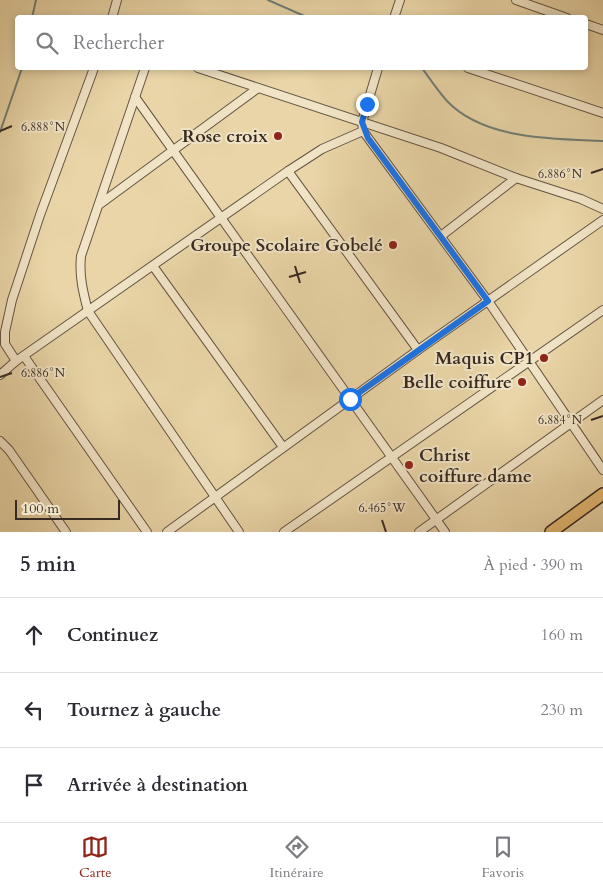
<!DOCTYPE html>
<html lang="fr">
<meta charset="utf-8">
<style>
body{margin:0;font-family:Cardo,serif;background:#f2f2f3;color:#2b2b33}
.scale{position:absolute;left:15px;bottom:12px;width:105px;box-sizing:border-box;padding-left:5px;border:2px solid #372a23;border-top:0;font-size:14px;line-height:18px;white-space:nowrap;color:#372a23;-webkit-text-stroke:4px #f1e4c6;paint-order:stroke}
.stop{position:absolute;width:15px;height:15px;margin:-11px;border:4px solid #1a73e8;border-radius:50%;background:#fff}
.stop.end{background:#1a73e8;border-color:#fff;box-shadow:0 1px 5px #0008}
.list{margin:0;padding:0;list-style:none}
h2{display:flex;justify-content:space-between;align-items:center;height:65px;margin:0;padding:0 20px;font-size:21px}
h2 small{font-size:16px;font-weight:400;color:#7c7c81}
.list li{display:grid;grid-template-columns:32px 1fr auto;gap:15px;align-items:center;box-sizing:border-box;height:75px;padding:0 20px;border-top:1px solid #e1e1e2}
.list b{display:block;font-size:19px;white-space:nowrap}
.list em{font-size:16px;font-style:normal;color:#7c7c81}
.icon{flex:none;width:28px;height:28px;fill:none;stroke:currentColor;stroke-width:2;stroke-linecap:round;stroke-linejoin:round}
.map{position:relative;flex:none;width:603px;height:532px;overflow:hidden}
.search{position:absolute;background:#fff;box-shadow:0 2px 8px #0003;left:15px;right:15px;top:15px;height:55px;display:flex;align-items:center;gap:12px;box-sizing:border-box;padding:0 18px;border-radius:5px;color:#7c7c81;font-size:19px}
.sheet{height:290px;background:#fff}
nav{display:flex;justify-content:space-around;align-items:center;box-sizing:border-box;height:70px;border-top:1px solid #e1e1e2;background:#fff;font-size:14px;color:#7c7c81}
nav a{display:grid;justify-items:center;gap:2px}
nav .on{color:#8f2418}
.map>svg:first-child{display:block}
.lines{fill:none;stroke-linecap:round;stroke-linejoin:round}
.stream{stroke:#717f76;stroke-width:2}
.minor-casing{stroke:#645544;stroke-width:10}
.highway-casing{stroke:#372a23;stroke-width:14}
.minor{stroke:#f1e4c6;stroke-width:8}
.highway{stroke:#e4ba74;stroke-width:11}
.route{stroke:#1a73e8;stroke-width:6}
.ticks{fill:none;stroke:#372a23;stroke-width:2}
.poi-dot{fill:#8f2418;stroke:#f1e4c6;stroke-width:2}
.labels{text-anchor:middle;stroke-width:4;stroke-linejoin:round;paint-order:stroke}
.poi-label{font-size:18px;font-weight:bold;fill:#372a23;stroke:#f1e4c6;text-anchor:end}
.ticks-label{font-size:12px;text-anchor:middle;fill:#372a23;stroke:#f1e4c6;stroke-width:4;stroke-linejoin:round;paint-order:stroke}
</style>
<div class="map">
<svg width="603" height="532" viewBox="0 0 603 532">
<rect width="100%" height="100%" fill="#e9d5a7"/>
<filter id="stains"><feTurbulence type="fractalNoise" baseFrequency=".004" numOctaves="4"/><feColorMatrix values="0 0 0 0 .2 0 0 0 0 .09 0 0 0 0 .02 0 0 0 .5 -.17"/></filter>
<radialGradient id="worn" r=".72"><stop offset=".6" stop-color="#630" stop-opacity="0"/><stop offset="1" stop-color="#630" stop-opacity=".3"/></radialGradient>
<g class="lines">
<!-- stream -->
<g class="stream">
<polyline points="268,0 309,18"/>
<polyline points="32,18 36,0"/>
<path d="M422 68C430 79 438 91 447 101 484 140 554 139 603 141"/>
<polyline points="0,132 22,68"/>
</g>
<defs>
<g id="minor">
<polyline points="516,0 567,18"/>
<polyline points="112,18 117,0"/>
<polyline points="394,18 400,0"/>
<polyline points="586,24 603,30"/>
<path d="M145 68 81 256C79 276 83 292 88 311L239 532"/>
<polyline points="198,68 441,148 516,178 581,199 603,209"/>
<polyline points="378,68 362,122 363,131 488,301 603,470"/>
<polyline points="468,68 603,113"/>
<polyline points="135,97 445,532"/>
<polyline points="288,171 418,350"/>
<polyline points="100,204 258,88"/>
<polyline points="441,236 516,178"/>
<polyline points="153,266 283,447"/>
<polyline points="24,356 147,532"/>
<polyline points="16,361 5,344 5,332 12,300 40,215 94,68"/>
<polyline points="0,375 16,361 288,171 322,149 363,131"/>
<polyline points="0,441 9,450 66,532"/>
<polyline points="167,532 418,350 603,220"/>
<polyline points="284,532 603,310"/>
<polyline points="419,532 603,400"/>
</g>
<polyline id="highway" points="551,532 603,494"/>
</defs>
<!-- minor casing -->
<use href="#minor" class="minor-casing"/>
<!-- highway casing -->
<use href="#highway" class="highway-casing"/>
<!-- minor -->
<use href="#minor" class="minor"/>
<!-- highway -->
<use href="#highway" class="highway"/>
</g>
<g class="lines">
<!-- route -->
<polyline class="route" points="350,399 488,301 368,138 362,122 367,104"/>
</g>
<!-- ticks -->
<path class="ticks" d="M0 131 12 126M591 173 603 169M295 266 300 283M289 277 306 272M0 377 12 373M591 420 603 416M382 520 386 532"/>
<!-- markers -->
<g class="poi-dot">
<circle cx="278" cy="136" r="5"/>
<circle cx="393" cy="245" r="5"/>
<circle cx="544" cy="358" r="5"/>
<circle cx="522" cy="382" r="5"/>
<circle cx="409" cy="465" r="5"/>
</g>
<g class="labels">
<!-- poi labels -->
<g class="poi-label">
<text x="268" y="142">Rose croix</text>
<text x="383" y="251">Groupe Scolaire Gobelé</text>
<text x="534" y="364">Maquis CP1</text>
<text x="512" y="388">Belle coiffure</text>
<text x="419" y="461" text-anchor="start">Christ<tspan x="419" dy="21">coiffure dame</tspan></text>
</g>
</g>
<g class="ticks-label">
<text x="43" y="131">6.888°N</text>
<text x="560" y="178">6.886°N</text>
<text x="43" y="377">6.886°N</text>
<text x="560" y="424">6.884°N</text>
<text x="382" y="512">6.465°W</text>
</g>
<rect width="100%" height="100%" filter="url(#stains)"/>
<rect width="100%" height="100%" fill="url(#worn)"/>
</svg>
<div class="scale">100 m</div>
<div class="stop" style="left:350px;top:399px"></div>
<div class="stop end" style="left:367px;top:104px"></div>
<div class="search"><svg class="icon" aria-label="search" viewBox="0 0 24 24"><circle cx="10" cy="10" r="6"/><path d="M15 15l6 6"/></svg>Rechercher</div>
</div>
<section class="sheet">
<h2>5 min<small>À pied · 390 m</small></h2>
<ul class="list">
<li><svg class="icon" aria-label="ahead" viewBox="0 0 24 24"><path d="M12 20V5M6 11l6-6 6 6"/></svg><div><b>Continuez</b></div><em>160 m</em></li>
<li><svg class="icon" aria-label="left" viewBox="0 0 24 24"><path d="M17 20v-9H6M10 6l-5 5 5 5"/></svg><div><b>Tournez à gauche</b></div><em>230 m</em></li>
<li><svg class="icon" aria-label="arrive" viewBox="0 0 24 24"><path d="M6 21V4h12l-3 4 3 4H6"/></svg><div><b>Arrivée à destination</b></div></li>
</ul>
</section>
<nav>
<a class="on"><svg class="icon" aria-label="map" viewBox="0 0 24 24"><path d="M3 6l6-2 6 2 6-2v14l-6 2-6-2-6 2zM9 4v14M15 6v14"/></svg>Carte</a>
<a><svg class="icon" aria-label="directions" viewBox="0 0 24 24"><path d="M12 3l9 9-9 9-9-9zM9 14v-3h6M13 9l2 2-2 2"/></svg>Itinéraire</a>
<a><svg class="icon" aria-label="saved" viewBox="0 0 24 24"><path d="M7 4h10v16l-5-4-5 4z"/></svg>Favoris</a>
</nav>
